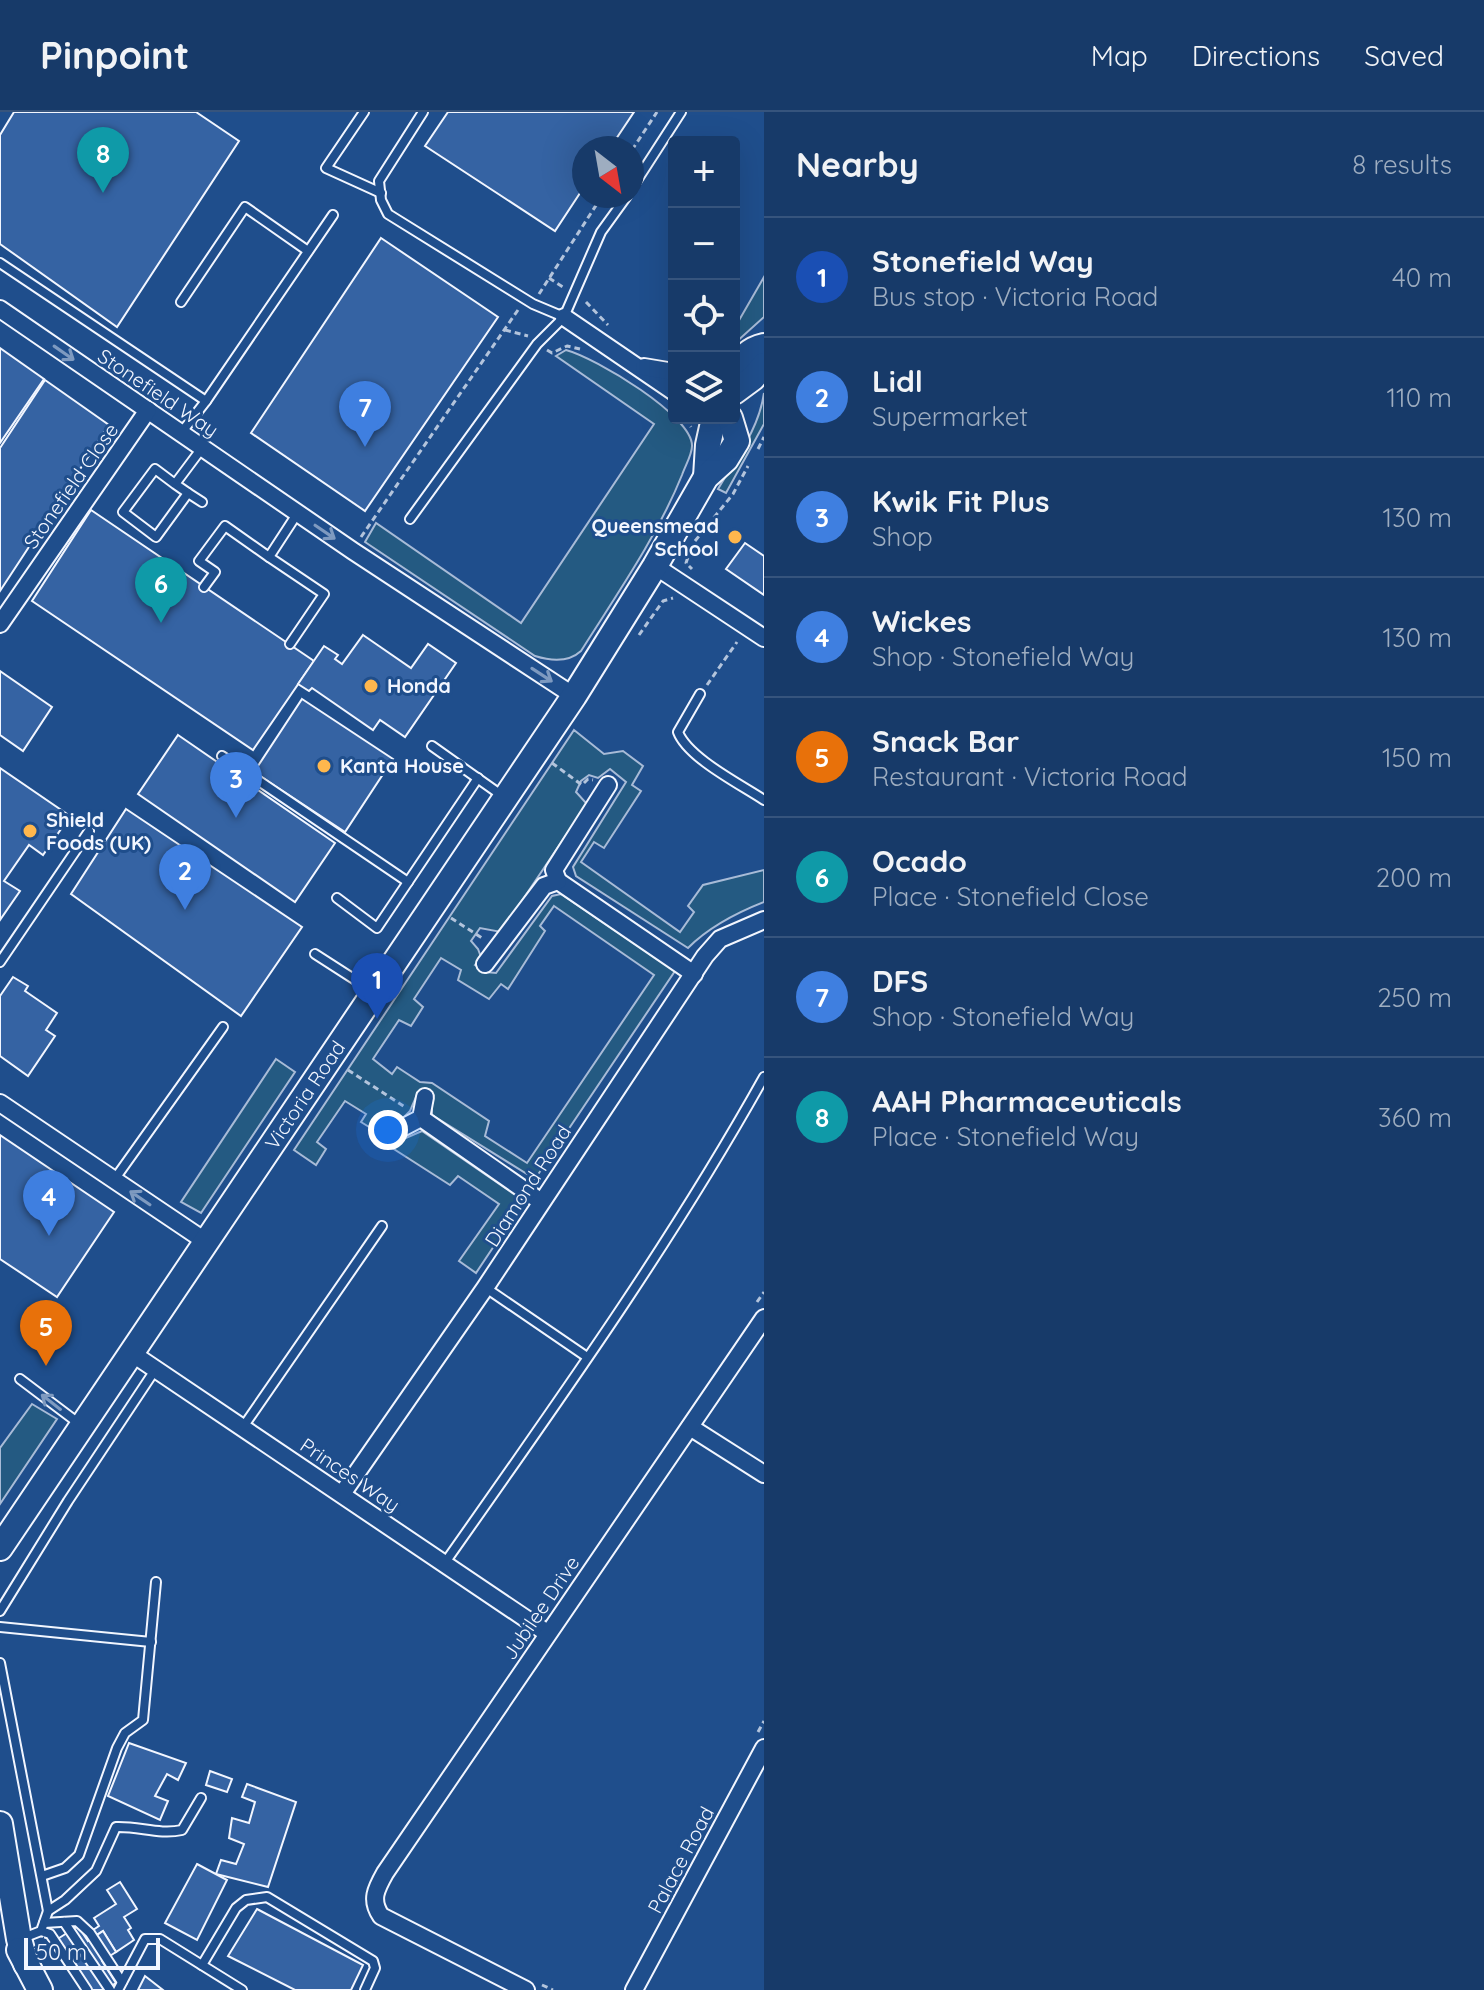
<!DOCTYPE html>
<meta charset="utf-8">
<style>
body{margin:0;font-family:Quicksand,sans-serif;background:#244571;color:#f1f3f6}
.controls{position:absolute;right:24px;top:24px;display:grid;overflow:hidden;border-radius:8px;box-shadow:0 8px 32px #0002}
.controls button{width:72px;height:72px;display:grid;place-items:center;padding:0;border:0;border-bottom:2px solid #36547d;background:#173a69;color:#f1f3f6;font:40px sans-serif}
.compass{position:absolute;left:572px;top:24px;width:72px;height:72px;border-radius:50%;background:#173a69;box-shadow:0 8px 32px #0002;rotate:149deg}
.scale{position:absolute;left:24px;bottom:20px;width:136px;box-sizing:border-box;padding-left:8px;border:4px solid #f2f6ff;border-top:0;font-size:22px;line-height:28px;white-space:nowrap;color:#f2f6ff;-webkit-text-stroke:6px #1f4e8c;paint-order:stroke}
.you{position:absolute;left:388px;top:1018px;width:28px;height:28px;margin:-20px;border:6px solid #fff;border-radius:50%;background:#1a73e8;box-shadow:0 0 0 12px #1a73e833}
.badge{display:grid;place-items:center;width:52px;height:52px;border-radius:50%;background:#8abfa5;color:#fff;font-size:26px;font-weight:700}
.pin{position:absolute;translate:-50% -66px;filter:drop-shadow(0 2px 4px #0008)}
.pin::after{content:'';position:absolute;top:42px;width:28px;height:24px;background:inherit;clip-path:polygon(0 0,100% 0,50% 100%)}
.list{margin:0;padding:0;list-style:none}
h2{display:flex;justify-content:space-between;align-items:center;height:104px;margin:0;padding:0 32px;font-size:34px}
h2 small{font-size:26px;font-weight:400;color:#9eadc0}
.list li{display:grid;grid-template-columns:52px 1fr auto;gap:24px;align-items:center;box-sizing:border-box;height:120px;padding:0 32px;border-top:2px solid #36547d}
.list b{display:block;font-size:30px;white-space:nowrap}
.list p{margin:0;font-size:26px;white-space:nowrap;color:#9eadc0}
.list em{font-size:26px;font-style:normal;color:#9eadc0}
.icon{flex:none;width:44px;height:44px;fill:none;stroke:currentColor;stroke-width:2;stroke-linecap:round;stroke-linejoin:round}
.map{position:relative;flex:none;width:764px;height:1878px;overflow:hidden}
header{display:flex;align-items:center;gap:48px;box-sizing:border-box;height:112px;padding:0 40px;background:#173a69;border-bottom:2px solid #36547d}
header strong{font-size:38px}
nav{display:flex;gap:44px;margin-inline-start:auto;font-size:28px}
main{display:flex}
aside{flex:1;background:#173a69}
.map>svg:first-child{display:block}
.green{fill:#245a82;stroke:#a8bbd7;stroke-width:2;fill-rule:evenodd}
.building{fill:#3563a3;stroke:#f2f6ff;stroke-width:2}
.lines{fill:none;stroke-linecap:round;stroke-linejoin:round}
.lane-casing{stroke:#f2f6ff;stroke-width:12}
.street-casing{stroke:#f2f6ff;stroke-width:20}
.secondary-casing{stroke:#f2f6ff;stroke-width:28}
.path{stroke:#b3c4dc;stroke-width:3;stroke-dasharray:6 4;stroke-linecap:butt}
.lane{stroke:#1f4e8c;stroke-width:8}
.street{stroke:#1f4e8c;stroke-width:16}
.secondary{stroke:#1f4e8c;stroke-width:24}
.oneway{stroke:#7e9ac0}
.poi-dot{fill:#ffb74d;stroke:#1f4e8c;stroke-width:3}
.labels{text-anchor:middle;stroke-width:6;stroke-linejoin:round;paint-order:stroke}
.street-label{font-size:20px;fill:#f2f6ff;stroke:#1f4e8c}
.poi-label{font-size:20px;font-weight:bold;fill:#f2f6ff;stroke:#1f4e8c;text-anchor:start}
</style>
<header>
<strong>Pinpoint</strong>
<nav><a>Map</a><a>Directions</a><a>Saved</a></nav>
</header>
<main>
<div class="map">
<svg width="764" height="1878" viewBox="0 0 764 1878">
<rect width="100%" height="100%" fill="#1f4e8c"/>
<!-- green -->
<g class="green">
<polygon points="764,165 764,205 734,232 734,217"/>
<path d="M566 238C596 246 693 304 692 334 692 343 685 354 682 363 657 425 617 482 581 539 568 551 551 549 535 544L365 430 376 411 521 511 654 312 556 244Z"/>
<path d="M764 281V312L726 381 718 377C736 346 759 317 764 281Z"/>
<path d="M574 618 604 642 623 639 643 654 632 673 641 679 604 736 594 730 581 750 680 820 694 800 688 794 703 773 764 758V790C736 801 709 815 688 836L576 764 573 755 626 670 610 657 598 666 589 663 581 669 576 680 587 692 501 820 480 816 471 829 478 837 481 845 475 853 486 860 496 861 552 784 561 782 675 859 535 1067 432 1003V986L416 985 410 999 399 1010 406 1026 422 1019 524 1089 476 1161 459 1149 499 1092 458 1064 450 1073 386 1032 387 1026 361 1010 366 1002 345 989 317 1030 326 1037 316 1053 294 1038ZM554 794 654 863 527 1051 485 1024 489 1009 432 971 420 970 397 955 392 962 373 947 399 908 411 914 423 895 414 887 441 846 461 858 458 868 489 887 501 872 508 877 545 819 540 814Z"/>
<polygon points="276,947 295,960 201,1101 181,1090"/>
<polygon points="32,1292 57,1307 0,1392 0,1336"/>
</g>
<!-- building -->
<g class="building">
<polygon points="14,0 196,0 239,29 117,215 0,132 0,23"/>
<polygon points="448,0 634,0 610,36 584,36 584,75 555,119 425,34"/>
<polygon points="381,126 498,205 365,399 251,321"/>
<polygon points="0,236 44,267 0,331"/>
<polygon points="45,268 109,313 0,479 0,336"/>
<polygon points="91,398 314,549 253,638 32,489"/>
<polygon points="745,431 764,444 764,483 726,457"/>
<polygon points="363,523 411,556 428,532 456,551 405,625 380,608 373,618 312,576 309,579 298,572 324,534 338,543 335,547 342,552"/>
<polygon points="0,559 52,595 23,639 0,623"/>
<polygon points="302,587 393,647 345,720 254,660"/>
<polygon points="178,623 335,731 295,790 138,682"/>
<polygon points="0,656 70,704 43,743 29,733 4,769 20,779 0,808"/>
<polygon points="126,697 302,815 241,904 71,782"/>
<polygon points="13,865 28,874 25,879 57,901 46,918 55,924 28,964 0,944 0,884"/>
<polygon points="0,1023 114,1100 57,1185 0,1147"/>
<polygon points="129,1631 186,1651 178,1668 167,1662 155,1684 168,1689 160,1708 108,1684"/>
<polygon points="210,1659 232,1667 227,1680 206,1673"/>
<polygon points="247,1672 296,1690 268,1775 216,1762 221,1748 236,1752 244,1732 229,1726 232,1706 249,1711 255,1690 242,1685"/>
<polygon points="197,1752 227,1768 197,1828 165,1811"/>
<polygon points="120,1770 137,1797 124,1805 131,1816 128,1818 134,1828 116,1840 103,1819 93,1825 90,1820 99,1814 94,1806 116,1792 107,1778"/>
<polygon points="257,1797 363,1853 351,1878 295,1878 228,1844"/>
<polygon points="78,1814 88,1829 103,1819 116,1840 102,1849 116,1871 104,1878 88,1878 56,1828"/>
<polygon points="145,1864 163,1878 138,1878"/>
</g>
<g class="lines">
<defs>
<g id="lane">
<polyline points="364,0 326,56 381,81"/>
<polyline points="423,0 379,69 381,88 388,102 533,192 564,205"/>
<polyline points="632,76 681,0"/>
<polyline points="0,151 206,289"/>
<polyline points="181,190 245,95 308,139"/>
<polyline points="181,321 206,289 333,103"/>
<polyline points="175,372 188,381 156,425 123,400 155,357 175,372 202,336"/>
<polyline points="188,381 202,390"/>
<polyline points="410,407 537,232 564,205 601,120 627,84"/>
<polyline points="204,475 215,460 199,449 225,414 269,445"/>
<polyline points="290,532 324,482 269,445 297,402"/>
<path d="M700 582 678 620C688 646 740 672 764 688"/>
<polyline points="432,634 504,685"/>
<polyline points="222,644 408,770"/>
<polyline points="337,786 377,816 478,666"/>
<polyline points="315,842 371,878"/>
<polyline points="0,850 89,719"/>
<polyline points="114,1068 223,915"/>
<polyline points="486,1176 587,1245"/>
<polyline points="20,1267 81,1313"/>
<polyline points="243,1315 382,1114"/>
<path d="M444 1452C555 1294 669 1135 764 965"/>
<polyline points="0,1499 68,1389 155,1258"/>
<polyline points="0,1515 151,1530"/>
<polyline points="0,1551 48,1799 41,1819 23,1826"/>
<polyline points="42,1764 65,1756 79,1743 117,1636 125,1621 143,1608 156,1470"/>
<path d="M48 1799 65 1788 96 1759 116 1715C139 1714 159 1723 182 1718L201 1686"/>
<polyline points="64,1810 110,1878"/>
<polyline points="44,1811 77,1809 90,1821 122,1870"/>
<polyline points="41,1819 50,1822 87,1878"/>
<polyline points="202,1853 236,1796 246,1788 267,1785 373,1849 375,1856 365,1878"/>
<polyline points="118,1878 145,1827 160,1827 242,1878"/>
</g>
<g id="street">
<polyline points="0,197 353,439 574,584"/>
<polyline points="564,205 674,280"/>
<polyline points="644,255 674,260"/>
<polyline points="655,454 764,526"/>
<polyline points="0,512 148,298"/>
<polyline points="558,769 694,862"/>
<polyline points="485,852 544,774 558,769 554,758 608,673"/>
<polyline points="0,991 205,1129"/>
<polyline points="421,1006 540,1089"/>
<polyline points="402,1016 421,1006 425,985"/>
<polyline points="130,1240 547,1521"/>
<polyline points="690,1315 764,1362"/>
<polyline points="342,1382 485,1176 705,844 720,827 764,808"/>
<path d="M526 1878 381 1804C370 1788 376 1777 385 1761L764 1206"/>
<polyline points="634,1878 764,1636"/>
</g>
<g id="secondary">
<path d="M734 260C739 247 750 237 764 234"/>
<polyline points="734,280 753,266 764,253"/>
<polyline points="706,365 708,333 714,306"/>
<path id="s1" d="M0 1436 574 584 655 454 706 365 726 347 737 329 730 306"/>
<polyline points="0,1712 19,1827 26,1852"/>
<polyline points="19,1838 40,1878"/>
</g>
</defs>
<!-- lane casing -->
<use href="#lane" class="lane-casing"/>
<!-- street casing -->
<use href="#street" class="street-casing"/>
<!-- secondary casing -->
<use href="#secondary" class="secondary-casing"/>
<!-- path -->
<g class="path">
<polyline points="632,38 657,0"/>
<polyline points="549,166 563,175"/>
<polyline points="539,182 602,84"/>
<polyline points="586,190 608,213"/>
<polyline points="505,218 528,224"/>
<polyline points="547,238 552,241 567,234 580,237"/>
<polyline points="685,306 691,315"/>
<polyline points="758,337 764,325"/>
<polyline points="361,425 518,198"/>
<polyline points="695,429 733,382 748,354"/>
<polyline points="691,436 686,451 692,457"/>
<polyline points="639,523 663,489 673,486"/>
<polyline points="707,573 737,530"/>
<polyline points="552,651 582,673 588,667 593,668"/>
<polyline points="451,806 482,826"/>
<polyline points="348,958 405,995"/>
<polyline points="757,1190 764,1180"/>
<polyline points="758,1620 764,1609"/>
<polyline points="542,1873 553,1878"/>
</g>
<!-- lane -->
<use href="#lane" class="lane"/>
<!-- street -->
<use href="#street" class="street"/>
<!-- secondary -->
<use href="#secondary" class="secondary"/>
</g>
<!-- one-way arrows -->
<defs><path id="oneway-shaft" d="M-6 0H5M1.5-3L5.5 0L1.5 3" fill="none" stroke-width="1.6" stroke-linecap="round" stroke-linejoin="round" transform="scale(2)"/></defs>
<g class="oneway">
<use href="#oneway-shaft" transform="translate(64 241) rotate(35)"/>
<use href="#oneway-shaft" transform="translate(325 420) rotate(34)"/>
<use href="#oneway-shaft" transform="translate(542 563) rotate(33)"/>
<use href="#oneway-shaft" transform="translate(140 1086) rotate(-146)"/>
<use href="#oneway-shaft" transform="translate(51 1290) rotate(-142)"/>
</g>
<!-- markers -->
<g class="poi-dot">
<circle cx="735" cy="425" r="8"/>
<circle cx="371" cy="574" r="8"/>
<circle cx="324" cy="654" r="8"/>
<circle cx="30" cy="719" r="8"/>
</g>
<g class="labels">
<!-- street labels -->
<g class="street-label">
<text transform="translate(158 281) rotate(34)" y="7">Stonefield Way</text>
<text transform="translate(71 374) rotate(-55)" y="7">Stonefield Close</text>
<text dy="7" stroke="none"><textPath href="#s1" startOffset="546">Victoria Road</textPath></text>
<text transform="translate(528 1074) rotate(-57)" y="7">Diamond Road</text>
<text transform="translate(350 1363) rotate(34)" y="7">Princes Way</text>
<text transform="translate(541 1496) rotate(-56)" y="7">Jubilee Drive</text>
<text transform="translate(681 1748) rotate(-62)" y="7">Palace Road</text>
</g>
<!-- poi labels -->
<g class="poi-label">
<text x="719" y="421" text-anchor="end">Queensmead<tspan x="719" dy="23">School</tspan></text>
<text x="387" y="581">Honda</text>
<text x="340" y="661">Kanta House</text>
<text x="46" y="715">Shield<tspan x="46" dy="23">Foods (UK)</tspan></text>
</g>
</g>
</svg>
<div class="controls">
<button>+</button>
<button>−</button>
<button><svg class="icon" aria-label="locate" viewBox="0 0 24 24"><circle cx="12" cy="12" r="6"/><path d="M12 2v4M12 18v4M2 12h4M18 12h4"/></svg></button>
<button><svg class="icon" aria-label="layers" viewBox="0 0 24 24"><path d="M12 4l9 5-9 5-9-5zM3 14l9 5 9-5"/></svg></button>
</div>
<svg class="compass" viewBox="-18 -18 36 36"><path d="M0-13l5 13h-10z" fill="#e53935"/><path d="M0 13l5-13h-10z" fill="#9eadc0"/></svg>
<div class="scale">50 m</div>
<div class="you"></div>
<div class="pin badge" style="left:377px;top:907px;background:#1a4fb4">1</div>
<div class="pin badge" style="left:185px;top:798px;background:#3f7fe0">2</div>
<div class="pin badge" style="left:236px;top:706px;background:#3f7fe0">3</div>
<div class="pin badge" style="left:49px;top:1124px;background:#3f7fe0">4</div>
<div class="pin badge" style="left:46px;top:1254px;background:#e8710a">5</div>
<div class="pin badge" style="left:161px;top:511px;background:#0f9aa8">6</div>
<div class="pin badge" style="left:365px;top:335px;background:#3f7fe0">7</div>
<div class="pin badge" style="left:103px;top:81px;background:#0f9aa8">8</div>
</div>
<aside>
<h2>Nearby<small>8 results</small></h2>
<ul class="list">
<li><span class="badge" style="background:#1a4fb4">1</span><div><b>Stonefield Way</b><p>Bus stop · Victoria Road</p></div><em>40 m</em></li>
<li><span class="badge" style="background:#3f7fe0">2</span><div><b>Lidl</b><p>Supermarket</p></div><em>110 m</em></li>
<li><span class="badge" style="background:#3f7fe0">3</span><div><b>Kwik Fit Plus</b><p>Shop</p></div><em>130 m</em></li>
<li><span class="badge" style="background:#3f7fe0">4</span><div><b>Wickes</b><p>Shop · Stonefield Way</p></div><em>130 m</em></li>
<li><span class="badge" style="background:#e8710a">5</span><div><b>Snack Bar</b><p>Restaurant · Victoria Road</p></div><em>150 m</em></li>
<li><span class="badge" style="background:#0f9aa8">6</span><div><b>Ocado</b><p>Place · Stonefield Close</p></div><em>200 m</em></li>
<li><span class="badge" style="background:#3f7fe0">7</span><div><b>DFS</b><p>Shop · Stonefield Way</p></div><em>250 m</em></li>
<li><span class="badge" style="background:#0f9aa8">8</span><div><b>AAH Pharmaceuticals</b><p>Place · Stonefield Way</p></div><em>360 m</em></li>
</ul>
</aside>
</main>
